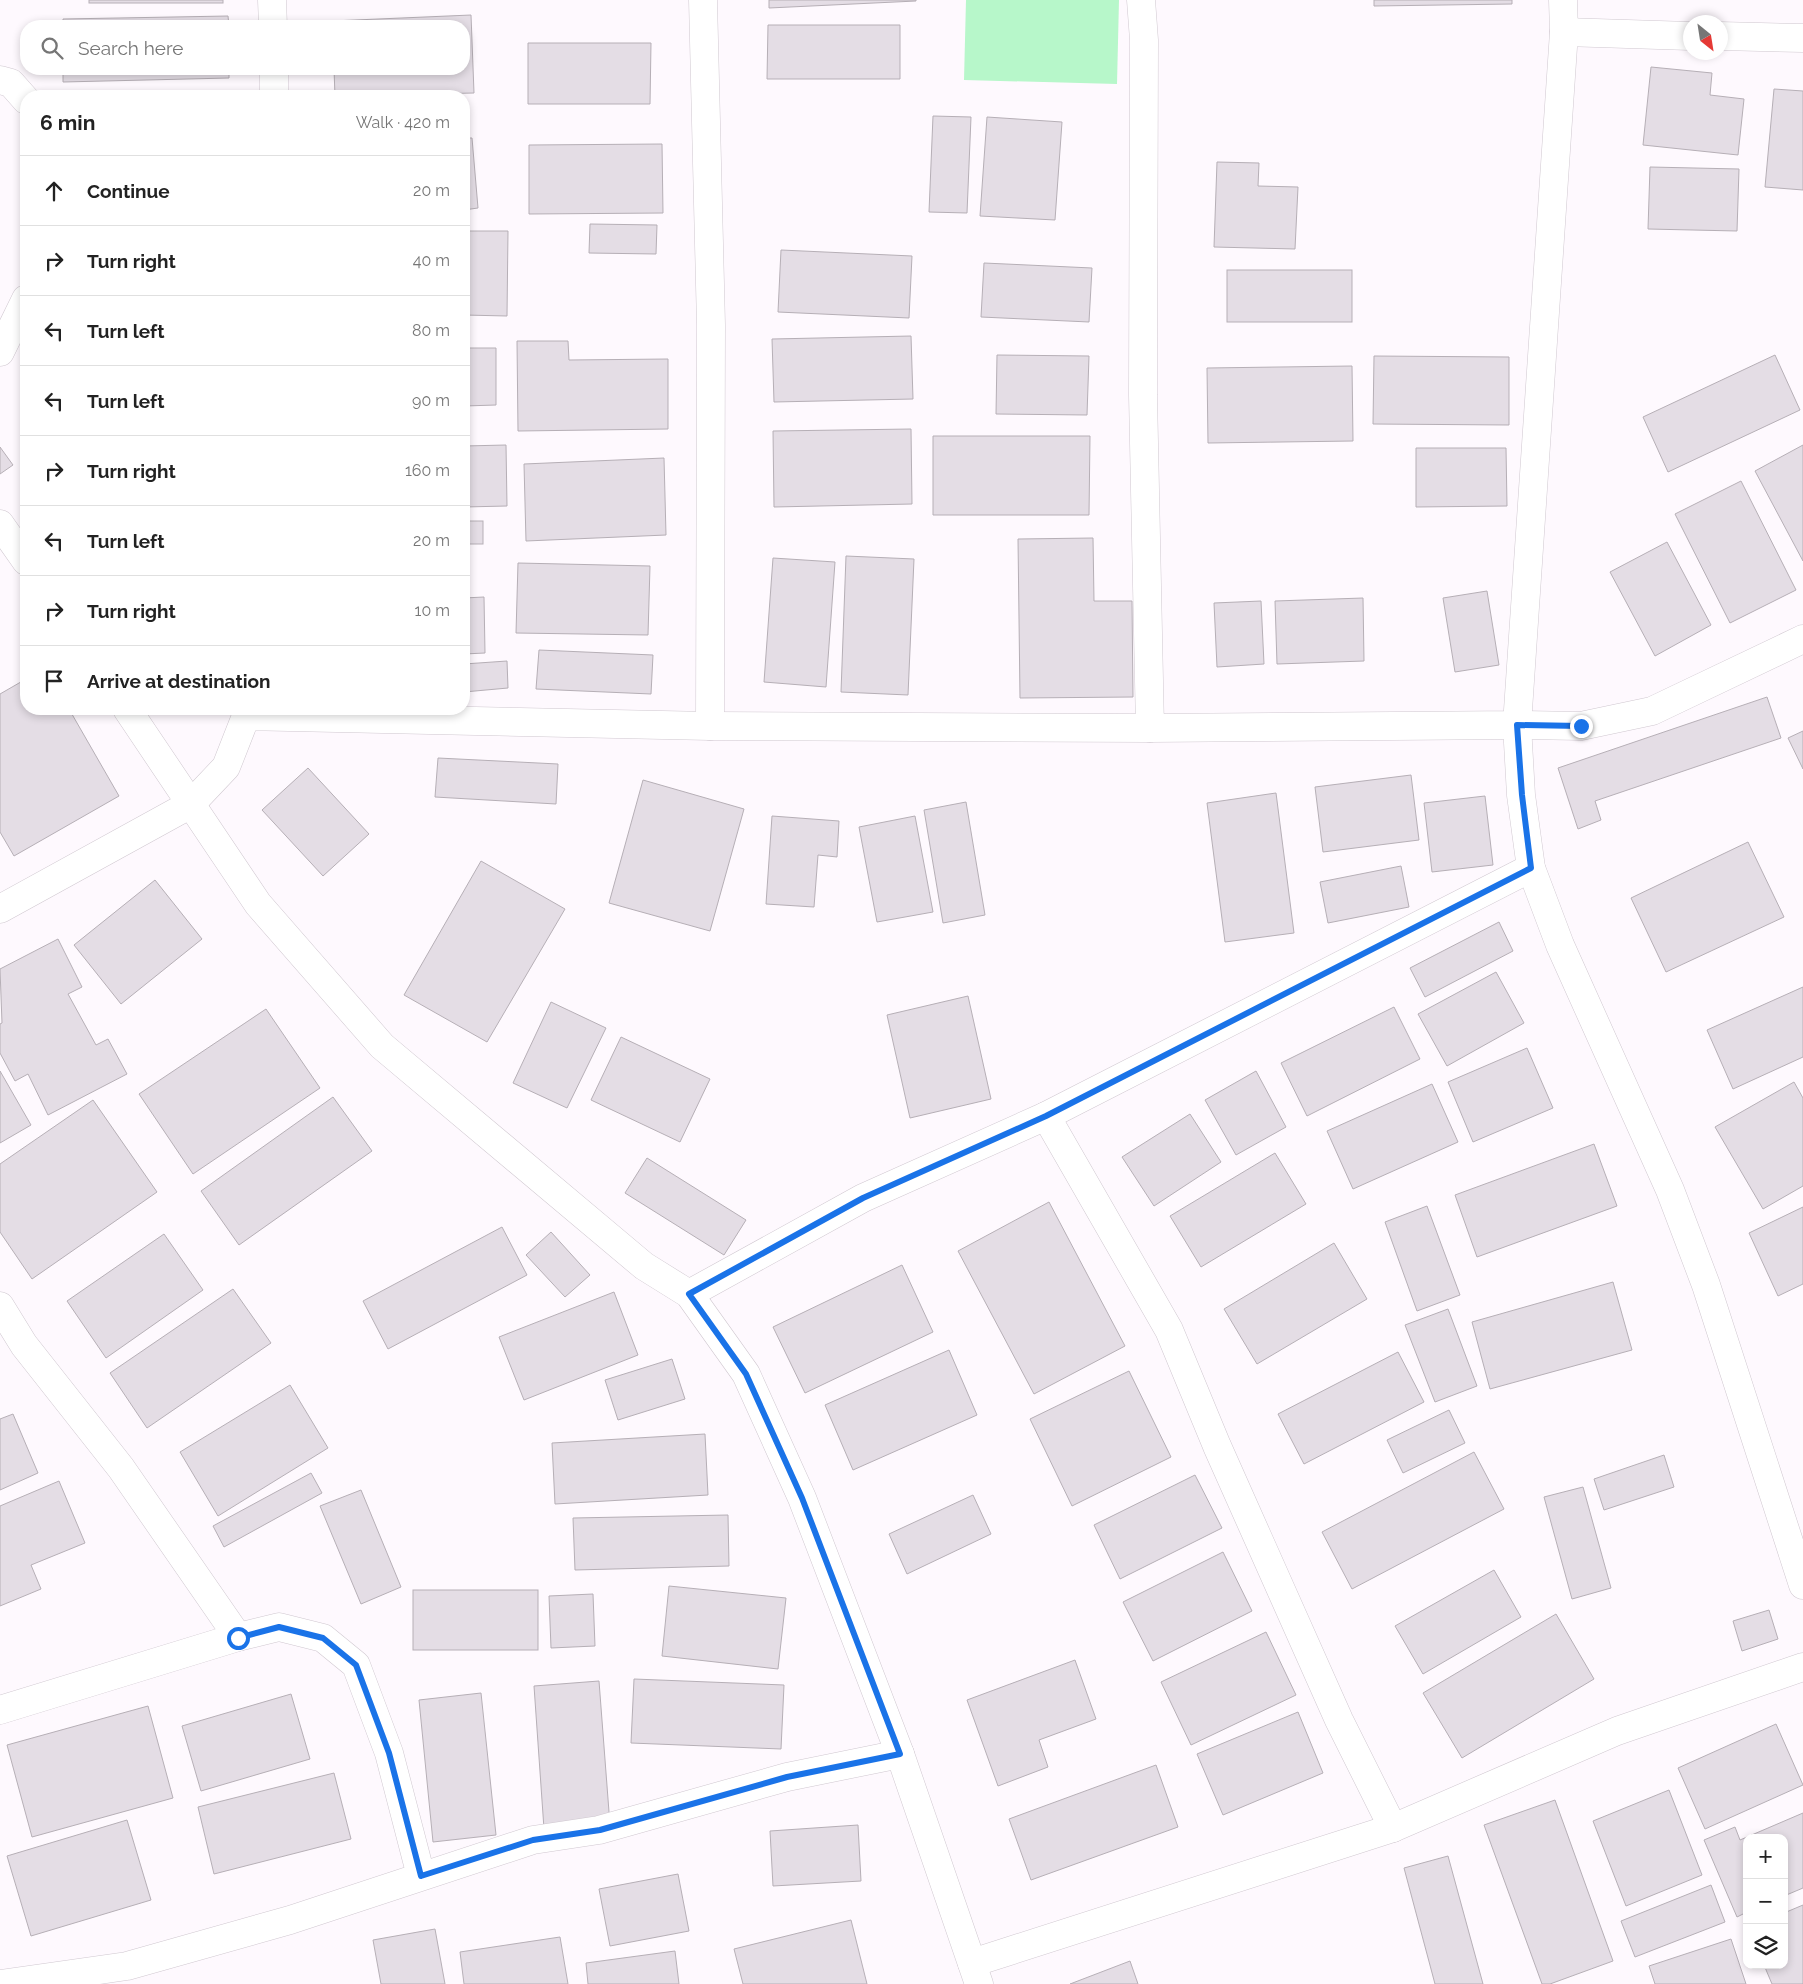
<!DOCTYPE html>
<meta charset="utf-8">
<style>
body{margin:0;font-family:Raleway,sans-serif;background:#f2f2f2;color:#222}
.controls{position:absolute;right:15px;bottom:15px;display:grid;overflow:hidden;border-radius:10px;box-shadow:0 2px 8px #0003}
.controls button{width:45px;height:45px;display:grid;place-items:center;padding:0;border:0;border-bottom:1px solid #e0e0e0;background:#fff;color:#222;font:25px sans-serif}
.compass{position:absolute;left:1683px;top:15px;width:45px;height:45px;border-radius:50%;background:#fff;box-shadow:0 2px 8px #0003;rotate:150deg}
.stop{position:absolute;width:15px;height:15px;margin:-11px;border:4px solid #1a73e8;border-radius:50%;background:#fff}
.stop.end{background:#1a73e8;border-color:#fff;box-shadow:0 1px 5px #0008}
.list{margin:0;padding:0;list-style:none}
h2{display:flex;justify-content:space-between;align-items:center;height:65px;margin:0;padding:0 20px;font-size:21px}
h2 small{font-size:16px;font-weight:400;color:#767676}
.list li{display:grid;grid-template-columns:32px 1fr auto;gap:15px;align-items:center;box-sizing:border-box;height:70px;padding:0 20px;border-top:1px solid #e0e0e0}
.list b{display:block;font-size:19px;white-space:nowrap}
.list em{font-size:16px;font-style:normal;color:#767676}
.icon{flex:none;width:28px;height:28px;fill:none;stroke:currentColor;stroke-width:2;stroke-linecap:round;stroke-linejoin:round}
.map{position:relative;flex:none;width:1803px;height:1984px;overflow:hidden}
.search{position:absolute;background:#fff;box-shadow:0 2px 8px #0003;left:20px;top:20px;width:450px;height:55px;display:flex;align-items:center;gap:12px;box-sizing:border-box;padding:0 18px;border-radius:20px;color:#767676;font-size:19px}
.panel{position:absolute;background:#fff;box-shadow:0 2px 8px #0003;left:20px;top:90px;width:450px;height:625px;border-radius:20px}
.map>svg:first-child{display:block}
.green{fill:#b7f7ca}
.building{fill:#e4dde5;stroke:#b6afb6}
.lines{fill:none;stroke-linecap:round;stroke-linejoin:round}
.minor-casing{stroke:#d0c8d0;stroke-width:29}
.minor{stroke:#fff;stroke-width:28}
.route{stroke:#1a73e8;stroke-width:6}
</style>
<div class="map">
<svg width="1803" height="1984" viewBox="0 0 1803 1984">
<rect width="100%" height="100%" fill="#fef9fe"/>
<!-- green -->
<polygon class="green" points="966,0 1119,0 1117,84 964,80"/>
<!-- building -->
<g class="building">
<rect x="89" y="0" width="134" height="3"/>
<polygon points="769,0 916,0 916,1 769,8"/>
<polygon points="1374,0 1512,0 1512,4 1374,6"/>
<polygon points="471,15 474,93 335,96 334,69 464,69 464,26 332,26 332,21"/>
<polygon points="228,16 229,26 63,26 63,19"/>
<polygon points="768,25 900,25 900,79 767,79"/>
<polygon points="528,43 651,43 650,104 528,104"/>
<polygon points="1651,67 1712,73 1710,95 1744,99 1738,155 1643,145"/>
<polygon points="63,69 229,69 229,78 63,82"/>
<polygon points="1774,89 1803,91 1803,190 1765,187"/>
<polygon points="933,116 971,117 967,213 929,212"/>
<polygon points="987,117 1062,122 1055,220 980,216"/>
<polygon points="464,138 472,138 478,208 464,210"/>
<polygon points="662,144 663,213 529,214 529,145"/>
<polygon points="1217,162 1259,163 1258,186 1298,187 1295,249 1214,247"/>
<polygon points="1650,167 1739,169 1737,231 1648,229"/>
<polygon points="590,224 657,225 656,254 589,253"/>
<polygon points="464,231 508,231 507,316 464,315"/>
<polygon points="781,250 912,256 909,318 778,312"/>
<polygon points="984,263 1092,268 1089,322 981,317"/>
<rect x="1227" y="270" width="125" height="52"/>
<polygon points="911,336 913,399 774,402 772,339"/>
<polygon points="517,341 568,341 569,360 668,359 668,429 518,431"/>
<polygon points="464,348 496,348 496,405 464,406"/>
<polygon points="997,355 1089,356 1087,415 996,414"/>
<polygon points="1775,355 1800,410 1668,472 1643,417"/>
<polygon points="1374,356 1509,357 1509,425 1373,424"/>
<polygon points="1352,366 1353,441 1208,443 1207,368"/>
<polygon points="911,429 912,504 774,507 773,431"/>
<polygon points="933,436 1090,436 1089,515 933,515"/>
<polygon points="506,445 507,506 464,507 464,446"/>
<polygon points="1803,445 1803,561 1755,471"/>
<polygon points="0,447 13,465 0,474"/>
<polygon points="1416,448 1506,448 1507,506 1416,507"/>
<polygon points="664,458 666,535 526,541 524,464"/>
<polygon points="1741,481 1796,590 1730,623 1675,514"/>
<rect x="464" y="521" width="19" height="23"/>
<polygon points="1093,538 1094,601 1132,601 1133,697 1020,698 1018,539"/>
<polygon points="1667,542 1711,625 1655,656 1610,572"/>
<polygon points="846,556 914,559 908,695 841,692"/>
<polygon points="773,558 835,562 826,687 764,682"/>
<polygon points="518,563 650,566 648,635 516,633"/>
<polygon points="1487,591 1499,665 1455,672 1443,598"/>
<polygon points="484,597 485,653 464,654 464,598"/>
<polygon points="1363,598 1364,661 1277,664 1275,601"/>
<polygon points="1261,601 1264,664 1217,667 1214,603"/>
<polygon points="539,650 653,655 651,694 536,689"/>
<polygon points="507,661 508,688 464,692 464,664"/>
<polygon points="26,679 26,709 69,709 119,796 14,856 0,832 0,694"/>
<polygon points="1767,697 1781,738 1595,801 1601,820 1578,829 1558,768"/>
<polygon points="1803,731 1803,769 1788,738"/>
<polygon points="438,758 558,764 556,804 435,797"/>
<polygon points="308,768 369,834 323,876 262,810"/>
<polygon points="1411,775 1419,840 1323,852 1315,787"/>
<polygon points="643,780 744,809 710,931 609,903"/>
<polygon points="1276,793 1294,933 1225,942 1207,803"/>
<polygon points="1485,796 1493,865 1432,872 1424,803"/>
<polygon points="966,802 985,915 943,923 924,810"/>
<polygon points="772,816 839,821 837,857 818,855 814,907 766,904"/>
<polygon points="915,816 933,912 877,922 859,827"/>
<polygon points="1748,842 1784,917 1666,972 1631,898"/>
<polygon points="481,861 565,909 487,1042 404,995"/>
<polygon points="1401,866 1409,907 1328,923 1320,882"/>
<polygon points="155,880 202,939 121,1004 74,945"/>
<polygon points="1499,922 1513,951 1425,997 1410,968"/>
<polygon points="58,939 82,987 68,994 96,1045 108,1039 127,1074 48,1115 28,1074 15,1081 0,1053 0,1024 2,1023 0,969"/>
<polygon points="1496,972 1524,1023 1447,1066 1418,1014"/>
<polygon points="1803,987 1803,1057 1733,1089 1707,1030"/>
<polygon points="968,996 991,1099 910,1118 887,1015"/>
<polygon points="551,1002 606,1028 567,1108 513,1083"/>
<polygon points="1394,1007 1420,1059 1307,1116 1281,1063"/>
<polygon points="266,1009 320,1088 193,1174 139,1094"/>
<polygon points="621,1037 710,1079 680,1142 591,1100"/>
<polygon points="1527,1048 1553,1108 1473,1142 1448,1082"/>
<polygon points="0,1071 31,1125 0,1143"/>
<polygon points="1256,1071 1286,1127 1236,1155 1205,1100"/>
<polygon points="1794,1082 1803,1098 1803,1186 1763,1209 1715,1127"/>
<polygon points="1432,1084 1458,1142 1353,1189 1327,1131"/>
<polygon points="333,1097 372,1151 239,1245 201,1191"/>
<polygon points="93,1100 157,1192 32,1279 0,1232 0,1164"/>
<polygon points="1190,1114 1221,1162 1154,1206 1122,1157"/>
<polygon points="1594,1144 1617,1206 1477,1257 1455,1195"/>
<polygon points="1275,1153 1306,1204 1201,1267 1170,1216"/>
<polygon points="647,1158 746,1220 724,1255 625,1193"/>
<polygon points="1049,1202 1125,1346 1034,1394 958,1251"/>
<polygon points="1427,1206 1460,1295 1417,1311 1385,1222"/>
<polygon points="1803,1207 1803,1284 1778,1296 1749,1233"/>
<polygon points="502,1227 527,1275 388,1349 363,1301"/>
<polygon points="551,1232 590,1275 565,1297 526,1255"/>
<polygon points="164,1234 203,1290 106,1358 67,1301"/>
<polygon points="1334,1243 1367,1299 1257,1364 1224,1309"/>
<polygon points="902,1265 933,1332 805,1393 773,1327"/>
<polygon points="1613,1282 1632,1350 1490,1389 1472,1322"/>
<polygon points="233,1289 271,1343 147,1428 110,1373"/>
<polygon points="614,1292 638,1355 524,1400 499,1337"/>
<polygon points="1448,1309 1477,1386 1435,1402 1405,1325"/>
<polygon points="949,1350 977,1415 853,1470 825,1405"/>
<polygon points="1398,1352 1424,1402 1304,1464 1278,1414"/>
<polygon points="672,1359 685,1399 618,1420 605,1380"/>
<polygon points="1129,1371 1171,1457 1072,1506 1030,1419"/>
<polygon points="290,1385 328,1448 218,1516 180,1452"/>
<polygon points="1449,1410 1465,1443 1403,1473 1387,1440"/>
<polygon points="13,1414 38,1473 0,1490 0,1419"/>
<polygon points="705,1434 708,1495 555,1504 552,1443"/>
<polygon points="1474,1452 1504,1509 1352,1589 1322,1532"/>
<polygon points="1664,1455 1674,1487 1604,1510 1594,1479"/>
<polygon points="311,1473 322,1493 224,1547 213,1526"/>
<polygon points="1195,1475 1222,1528 1120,1579 1094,1525"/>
<polygon points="59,1481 85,1543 31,1565 41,1589 0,1606 0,1506"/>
<polygon points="1583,1487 1611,1588 1572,1599 1544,1497"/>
<polygon points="361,1490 401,1587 361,1604 320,1506"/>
<polygon points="973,1495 991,1534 907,1574 889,1534"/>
<polygon points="728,1515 729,1566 575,1570 573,1518"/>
<polygon points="1223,1552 1252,1611 1153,1661 1123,1602"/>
<polygon points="1494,1570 1521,1617 1423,1674 1395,1626"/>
<polygon points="669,1586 786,1598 778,1669 662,1656"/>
<rect x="413" y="1590" width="125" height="60"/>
<polygon points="593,1594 595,1646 551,1648 549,1596"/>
<polygon points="1769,1610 1778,1639 1742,1651 1733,1621"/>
<polygon points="1556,1614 1594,1679 1462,1758 1423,1693"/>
<polygon points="1266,1632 1296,1695 1191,1745 1161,1682"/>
<polygon points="1075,1660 1096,1719 1039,1740 1048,1767 998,1786 967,1700"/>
<polygon points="634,1679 784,1685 781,1749 631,1743"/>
<polygon points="599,1681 610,1825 544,1829 534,1686"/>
<polygon points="481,1693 496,1835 433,1842 419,1700"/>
<polygon points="291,1694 310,1759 201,1791 182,1726"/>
<polygon points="148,1706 173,1798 32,1837 7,1745"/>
<polygon points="1298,1712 1323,1773 1223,1815 1197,1754"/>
<polygon points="1776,1724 1803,1785 1705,1829 1678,1768"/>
<polygon points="1156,1765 1178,1827 1031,1880 1009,1819"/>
<polygon points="334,1773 351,1839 214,1874 198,1807"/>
<polygon points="1669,1790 1702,1875 1626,1906 1593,1821"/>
<polygon points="1555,1800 1613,1961 1550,1984 1542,1984 1484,1825"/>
<polygon points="1803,1813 1803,1888 1784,1896 1784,1838 1747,1838 1747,1912 1737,1917 1704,1840 1735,1827 1740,1840"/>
<polygon points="127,1820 151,1900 31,1936 7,1856"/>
<polygon points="858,1825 861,1881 773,1886 770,1831"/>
<polygon points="1448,1856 1483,1984 1435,1984 1404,1868"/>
<polygon points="678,1874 689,1931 610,1946 599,1889"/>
<polygon points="1711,1885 1725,1922 1635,1957 1621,1921"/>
<polygon points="1803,1905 1803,1984 1772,1984 1764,1965 1784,1965 1784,1913"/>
<polygon points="851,1920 867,1984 743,1984 734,1949"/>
<polygon points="435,1929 445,1984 381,1984 373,1940"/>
<polygon points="560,1937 568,1984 464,1984 460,1952"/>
<polygon points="1731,1939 1746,1984 1655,1984 1649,1966"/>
<polygon points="675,1951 679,1984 588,1984 586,1963"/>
<polygon points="1130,1961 1138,1984 1070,1984"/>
</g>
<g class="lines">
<defs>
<g id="minor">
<polyline points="272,0 273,26"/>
<polyline points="703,0 711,325 710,726"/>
<polyline points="1141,0 1144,40 1143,395 1150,728 1517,725 1564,32 1563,0"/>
<polyline points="1564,32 1690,36"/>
<polyline points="1720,36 1803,38"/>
<polyline points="274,69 274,96"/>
<polyline points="0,80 11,83 26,100"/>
<polyline points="0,352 26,299"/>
<polyline points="0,524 26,561"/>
<polyline points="1803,639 1652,711 1581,726 1517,725 1521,795 1531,868 1560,945 1670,1190 1706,1285 1803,1585"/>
<polyline points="127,709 258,904 382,1046 644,1266 689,1294 746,1374 802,1498 900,1754 979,1984"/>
<polyline points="0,909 191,804 226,767 246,716 710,726 1150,728"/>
<polyline points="1046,1116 1169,1330 1217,1446 1339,1720 1393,1828"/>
<polyline points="689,1294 863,1198 1046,1116 1531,868"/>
<polyline points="0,1306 24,1345 121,1468 238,1637 0,1710"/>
<polyline points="238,1637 279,1627 323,1638 356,1665 389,1753 421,1876"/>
<polyline points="972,1963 1393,1828 1617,1731 1803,1667"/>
<polyline points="1,1984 127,1966 290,1920 533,1840 599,1830 787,1777 900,1754"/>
</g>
</defs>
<!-- minor casing -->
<use href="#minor" class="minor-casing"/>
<!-- minor -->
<use href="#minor" class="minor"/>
</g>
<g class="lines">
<!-- route -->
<polyline class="route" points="238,1638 279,1627 323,1638 356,1665 389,1753 421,1876 533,1840 600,1830 787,1777 900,1754 802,1498 746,1374 689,1294 863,1198 1046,1116 1531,868 1522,795 1517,725 1581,726"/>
</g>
</svg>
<div class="controls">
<button>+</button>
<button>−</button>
<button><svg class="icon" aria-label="layers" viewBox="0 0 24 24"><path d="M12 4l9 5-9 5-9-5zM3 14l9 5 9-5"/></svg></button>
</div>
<svg class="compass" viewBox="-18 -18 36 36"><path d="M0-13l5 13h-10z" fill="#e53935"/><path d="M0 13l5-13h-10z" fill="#767676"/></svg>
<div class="stop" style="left:238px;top:1638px"></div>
<div class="stop end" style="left:1581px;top:726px"></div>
<div class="search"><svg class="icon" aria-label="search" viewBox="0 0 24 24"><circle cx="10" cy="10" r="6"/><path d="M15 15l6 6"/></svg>Search here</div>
<section class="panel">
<h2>6 min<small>Walk · 420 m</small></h2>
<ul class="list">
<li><svg class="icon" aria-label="ahead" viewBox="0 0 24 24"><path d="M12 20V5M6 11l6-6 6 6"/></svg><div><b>Continue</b></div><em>20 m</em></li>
<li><svg class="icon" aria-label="right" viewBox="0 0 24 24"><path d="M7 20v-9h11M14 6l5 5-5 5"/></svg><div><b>Turn right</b></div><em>40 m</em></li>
<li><svg class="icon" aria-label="left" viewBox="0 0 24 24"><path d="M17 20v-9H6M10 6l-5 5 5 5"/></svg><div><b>Turn left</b></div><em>80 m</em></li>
<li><svg class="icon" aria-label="left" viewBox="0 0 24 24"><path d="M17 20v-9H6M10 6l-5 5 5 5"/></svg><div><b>Turn left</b></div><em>90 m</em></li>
<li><svg class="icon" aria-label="right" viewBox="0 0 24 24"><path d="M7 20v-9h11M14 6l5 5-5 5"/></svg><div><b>Turn right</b></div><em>160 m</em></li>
<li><svg class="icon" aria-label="left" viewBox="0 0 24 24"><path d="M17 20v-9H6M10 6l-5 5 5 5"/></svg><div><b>Turn left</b></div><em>20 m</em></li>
<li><svg class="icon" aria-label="right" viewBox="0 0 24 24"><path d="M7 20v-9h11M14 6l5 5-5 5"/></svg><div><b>Turn right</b></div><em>10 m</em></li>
<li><svg class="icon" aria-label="arrive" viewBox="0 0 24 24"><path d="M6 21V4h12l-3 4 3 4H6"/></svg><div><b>Arrive at destination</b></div></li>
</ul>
</section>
</div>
